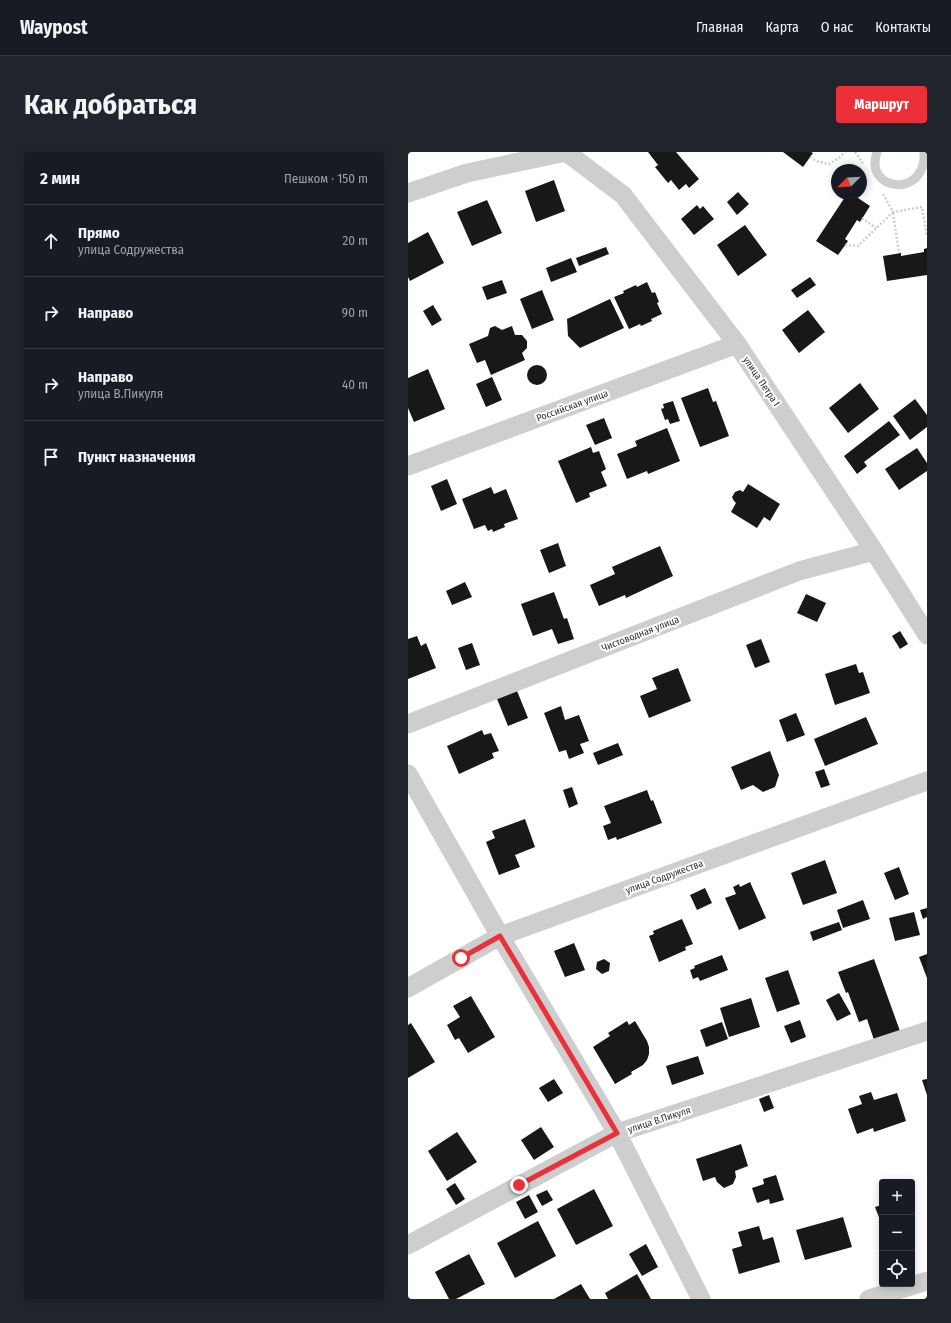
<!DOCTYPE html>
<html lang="ru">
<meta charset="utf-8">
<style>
body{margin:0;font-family:"Fira Sans Condensed",sans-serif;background:#20242c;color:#f1f3f6}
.controls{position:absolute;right:12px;bottom:12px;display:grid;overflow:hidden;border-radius:4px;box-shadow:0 2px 10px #0003}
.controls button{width:36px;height:36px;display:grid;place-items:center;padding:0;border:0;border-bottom:1px solid #363941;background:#171b24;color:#f1f3f6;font:20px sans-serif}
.compass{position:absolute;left:423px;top:12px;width:36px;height:36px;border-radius:50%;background:#171b24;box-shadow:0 2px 10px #0003;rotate:246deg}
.stop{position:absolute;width:12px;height:12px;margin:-9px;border:3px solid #eb3039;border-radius:50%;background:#fff}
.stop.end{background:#eb3039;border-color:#fff;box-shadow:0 1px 4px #0008}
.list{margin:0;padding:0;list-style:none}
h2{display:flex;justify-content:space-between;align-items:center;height:52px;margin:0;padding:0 16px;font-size:17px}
h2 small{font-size:13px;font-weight:400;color:#9ea1a6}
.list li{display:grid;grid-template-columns:26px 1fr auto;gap:12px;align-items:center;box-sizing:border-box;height:72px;padding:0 16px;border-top:1px solid #363941}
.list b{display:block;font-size:15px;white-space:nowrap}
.list p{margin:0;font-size:13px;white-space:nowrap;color:#9ea1a6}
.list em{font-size:13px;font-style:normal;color:#9ea1a6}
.icon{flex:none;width:22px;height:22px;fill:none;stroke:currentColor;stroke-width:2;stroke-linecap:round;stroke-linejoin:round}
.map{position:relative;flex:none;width:519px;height:1147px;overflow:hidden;border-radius:4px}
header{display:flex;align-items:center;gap:24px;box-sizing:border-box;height:56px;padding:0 20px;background:#171b24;border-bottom:1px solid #363941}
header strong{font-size:19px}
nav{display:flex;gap:22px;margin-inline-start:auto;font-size:14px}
.intro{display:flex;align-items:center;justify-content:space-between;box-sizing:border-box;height:96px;padding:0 24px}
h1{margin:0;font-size:28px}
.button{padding:10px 18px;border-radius:4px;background:#eb3039;color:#fff;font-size:14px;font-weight:700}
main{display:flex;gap:24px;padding:0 24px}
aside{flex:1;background:#171b24;border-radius:4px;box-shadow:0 2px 10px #0003}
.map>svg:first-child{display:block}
.building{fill:#181818}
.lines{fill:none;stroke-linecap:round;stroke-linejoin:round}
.path{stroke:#cecece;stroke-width:2.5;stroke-dasharray:2 2;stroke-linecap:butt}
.lane{stroke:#cecece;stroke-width:9}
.street{stroke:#cecece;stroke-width:19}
.route{stroke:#eb3039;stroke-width:5}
.labels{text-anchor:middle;stroke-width:4;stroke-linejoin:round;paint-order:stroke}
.street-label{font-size:10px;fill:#313131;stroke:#fff}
</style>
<header>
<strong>Waypost</strong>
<nav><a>Главная</a><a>Карта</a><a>О нас</a><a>Контакты</a></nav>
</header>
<div class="intro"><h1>Как добраться</h1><a class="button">Маршрут</a></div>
<main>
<aside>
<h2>2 мин<small>Пешком · 150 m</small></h2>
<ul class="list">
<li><svg class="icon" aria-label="ahead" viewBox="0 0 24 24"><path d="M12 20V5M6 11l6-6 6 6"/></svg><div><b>Прямо</b><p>улица Содружества</p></div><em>20 m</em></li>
<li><svg class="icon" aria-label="right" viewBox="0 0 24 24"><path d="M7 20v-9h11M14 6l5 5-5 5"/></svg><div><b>Направо</b></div><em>90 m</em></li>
<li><svg class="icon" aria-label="right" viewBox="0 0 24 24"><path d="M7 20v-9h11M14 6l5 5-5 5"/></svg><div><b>Направо</b><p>улица В.Пикуля</p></div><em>40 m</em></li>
<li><svg class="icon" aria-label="arrive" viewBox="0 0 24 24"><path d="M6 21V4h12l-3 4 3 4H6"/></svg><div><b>Пункт назначения</b></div></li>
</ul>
</aside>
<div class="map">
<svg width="519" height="1147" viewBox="0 0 519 1147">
<rect width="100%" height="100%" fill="#fff"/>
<!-- building -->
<g class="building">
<polygon points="240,0 268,0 291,27 281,36 278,32 271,38 263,28 260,31 247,15 250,13"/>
<polygon points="375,0 403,0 405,1 395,15"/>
<polygon points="146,28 157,59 128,70 117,39"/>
<polygon points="330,40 341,52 329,63 319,50"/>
<polygon points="439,42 444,42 462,54 452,70 449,68 437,87 440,89 430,103 408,89"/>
<polygon points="79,48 94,81 64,94 49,60"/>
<polygon points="289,53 292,57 295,54 306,67 286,83 273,67"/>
<polygon points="337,73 359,103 330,124 309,93"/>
<polygon points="20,80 36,111 2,129 0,125 0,91"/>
<polygon points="198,95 201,102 171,114 168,106"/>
<polygon points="519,96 519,123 479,129 475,104 493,101 493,104 516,100 516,97"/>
<polygon points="163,106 169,120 143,130 138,116"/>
<polygon points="402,125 408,133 389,146 383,138"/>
<polygon points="94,128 99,141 79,148 74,135"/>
<polygon points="239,130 244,141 247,140 251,150 249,151 254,162 243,167 244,169 233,174 232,172 221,177 206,145 216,141 215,139 228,133 229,135"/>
<polygon points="134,138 146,168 124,177 112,147"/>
<polygon points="202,147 216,176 172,196 160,184 159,167"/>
<polygon points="25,153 34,168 24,174 15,159"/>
<polygon points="400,158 417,180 391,201 374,178"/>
<polygon points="87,174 94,178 104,174 107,183 114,183 119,189 119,196 114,201 117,208 83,223 77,208 69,211 61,192 80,184 82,176"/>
<circle cx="129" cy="223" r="10"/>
<polygon points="20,217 37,257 6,270 0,256 0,226"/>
<polygon points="84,225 94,248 78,255 68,232"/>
<polygon points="452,231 471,257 440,281 421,256"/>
<polygon points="300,236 305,250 308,249 321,284 292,295 273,246"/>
<polygon points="507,247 519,263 519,275 502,288 485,264"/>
<polygon points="265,249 272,269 262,272 260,267 257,268 253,257 256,256 255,252"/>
<polygon points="196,266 204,286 187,293 178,273"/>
<polygon points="481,269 492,283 456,310 459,314 449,322 436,304"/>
<polygon points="259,276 272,309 240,322 239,319 219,327 209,302 229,294 227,289"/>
<polygon points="183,295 185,301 191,299 198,317 193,320 199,334 181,341 182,345 168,351 150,309"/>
<polygon points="509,296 519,311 519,319 491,338 477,317"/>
<polygon points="39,327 49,352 33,359 23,334"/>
<polygon points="340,332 372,352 362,369 356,365 349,376 323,360 328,351 326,349 324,345 327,340 332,338 335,340"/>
<polygon points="83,335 86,342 98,337 110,367 96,372 97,375 85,380 84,377 80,379 77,373 66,377 54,347"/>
<polygon points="150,391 158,414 141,421 132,398"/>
<polygon points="252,394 265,424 218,446 217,443 191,454 182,433 207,422 204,415"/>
<polygon points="57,430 64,445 44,453 38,439"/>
<polygon points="146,440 156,467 159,466 166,487 150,492 144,477 125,484 113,452"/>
<polygon points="398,442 418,451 409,470 389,461"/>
<polygon points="492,479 500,492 492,497 484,484"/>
<polygon points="9,484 13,494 18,491 28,516 0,527 0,487"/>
<polygon points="353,487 362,510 347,516 338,493"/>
<polygon points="64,491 72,513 58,518 50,496"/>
<polygon points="448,512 451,521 455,520 462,541 427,553 417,522"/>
<polygon points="270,516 283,549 241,566 232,544 249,537 244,526"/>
<polygon points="107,534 120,566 100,574 87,542"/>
<polygon points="153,554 157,568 171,563 181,589 172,592 176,601 161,607 158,598 151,600 136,561"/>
<polygon points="388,561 397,583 379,590 371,568"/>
<polygon points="458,565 470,592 417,614 406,587"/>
<polygon points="74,578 76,583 83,581 91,599 84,601 86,606 51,622 39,594"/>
<polygon points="210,591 215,603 190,613 185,601"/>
<polygon points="362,599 371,623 367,635 355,640 345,633 333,638 323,615"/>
<polygon points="416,617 422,633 413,636 407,620"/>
<polygon points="164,635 170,652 161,656 155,638"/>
<polygon points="239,638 243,649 245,648 254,671 209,688 208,685 200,688 195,674 203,671 196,654"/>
<polygon points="117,667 127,695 107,703 112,715 91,723 78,690 87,686 84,679"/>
<polygon points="417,708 429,741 395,753 383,721"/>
<polygon points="491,715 501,742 487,748 476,721"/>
<polygon points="342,730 358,766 331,778 317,746 328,742 325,735 331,732 332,735"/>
<polygon points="297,736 304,751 289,758 282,743"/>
<polygon points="455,748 462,767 435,776 429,758"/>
<polygon points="519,756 519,765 515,767 512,758"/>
<polygon points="506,760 512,783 487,789 481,766"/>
<polygon points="274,767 285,792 277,795 278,798 251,810 241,784 246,782 245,779"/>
<polygon points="431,770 434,778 405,789 402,780"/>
<polygon points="166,791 177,818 157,825 146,799"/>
<polygon points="519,802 519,826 511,805"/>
<polygon points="314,803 320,818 292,829 290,825 285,827 282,818 287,816 286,814"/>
<polygon points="196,807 202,811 201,819 194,822 188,817 189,810"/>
<polygon points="466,807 492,879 466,888 459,867 451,870 440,840 438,841 430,820"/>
<polygon points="380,818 392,852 369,860 357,826"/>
<polygon points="431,841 443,862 429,869 418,848"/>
<polygon points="63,844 87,885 60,901 51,886 47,888 39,873 52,865 45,854"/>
<polygon points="343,846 352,875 321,885 312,856"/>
<polygon points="392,868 398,885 383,891 376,874"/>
<polygon points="219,869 221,873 227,869 239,889 241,895 241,902 239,908 235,913 223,920 224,922 207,932 185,895 202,884 200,881"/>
<polygon points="314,870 320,887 298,895 292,878"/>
<polygon points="3,871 27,910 0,926 0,873"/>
<polygon points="290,904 296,922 264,933 258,914"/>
<polygon points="146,927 155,941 140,950 131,936"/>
<polygon points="519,927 519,943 514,928"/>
<polygon points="463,940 466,948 489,941 498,969 466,980 465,976 449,982 440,957 454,952 451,944"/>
<polygon points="361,943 366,956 356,960 351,947"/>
<polygon points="133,975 146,995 126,1008 113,988"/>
<polygon points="49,980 69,1010 39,1029 20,999"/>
<polygon points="333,992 340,1014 327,1019 328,1025 325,1032 316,1036 309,1030 307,1025 295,1029 288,1007"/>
<polygon points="368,1023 376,1048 362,1052 361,1047 349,1051 344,1036 356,1032 355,1027"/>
<polygon points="47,1031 57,1047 48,1053 38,1037"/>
<polygon points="186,1037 205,1074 168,1093 149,1057"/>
<polygon points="139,1038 145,1048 134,1054 128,1043"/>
<polygon points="121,1043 130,1060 117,1067 108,1050"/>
<polygon points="474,1053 474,1073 467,1055"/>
<polygon points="435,1065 444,1095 397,1108 388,1078"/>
<polygon points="130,1069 148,1104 107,1126 89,1091"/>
<polygon points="351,1074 355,1088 365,1085 372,1110 331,1122 324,1097 334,1094 330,1080"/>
<polygon points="238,1092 250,1115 234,1124 221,1102"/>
<polygon points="61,1102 77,1132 48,1147 41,1147 27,1120"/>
<polygon points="229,1122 243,1147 200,1147 197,1141"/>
<polygon points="173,1132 182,1147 146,1147"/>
</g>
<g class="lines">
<!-- path -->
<g class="path">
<polyline points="447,0 455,11"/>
<polyline points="402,5 408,9 421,12 431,6 437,0"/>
<polyline points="475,42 485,60 514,55 519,84"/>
<polyline points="485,61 491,101"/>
<polyline points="454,66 468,76"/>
<polyline points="437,93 450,94 485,60"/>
</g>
<!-- lane -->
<path class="lane" d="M469 0C455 40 519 47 516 0"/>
<!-- street -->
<g class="street">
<polyline points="0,41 59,21 158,0 215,43 329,192 466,399 519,483"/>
<polyline points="0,314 329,192"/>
<polyline points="0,572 391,419 466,399"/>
<polyline points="0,622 92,784 209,981 293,1147"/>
<polyline points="0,836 92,784 519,629"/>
<polyline points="0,1093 209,981 519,879"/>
<polyline points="461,1147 519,1129"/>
</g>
</g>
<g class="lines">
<!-- route -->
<polyline class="route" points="53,806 92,784 209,981 111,1033"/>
</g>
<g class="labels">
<!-- street labels -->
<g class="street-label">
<text transform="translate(354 229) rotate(56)" y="4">улица Петра I</text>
<text transform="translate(164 253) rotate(-20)" y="4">Российская улица</text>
<text transform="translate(232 481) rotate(-21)" y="4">Чистоводная улица</text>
<text transform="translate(256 724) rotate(-20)" y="4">улица Содружества</text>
<text transform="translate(251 967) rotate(-18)" y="4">улица В.Пикуля</text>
</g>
</g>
</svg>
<div class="controls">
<button>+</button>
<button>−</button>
<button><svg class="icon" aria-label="locate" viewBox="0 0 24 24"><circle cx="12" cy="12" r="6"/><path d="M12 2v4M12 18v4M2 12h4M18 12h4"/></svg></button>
</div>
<svg class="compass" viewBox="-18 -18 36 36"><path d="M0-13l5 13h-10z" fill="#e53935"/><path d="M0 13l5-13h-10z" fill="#9ea1a6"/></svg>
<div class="stop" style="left:53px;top:806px"></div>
<div class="stop end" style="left:111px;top:1033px"></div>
</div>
</main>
